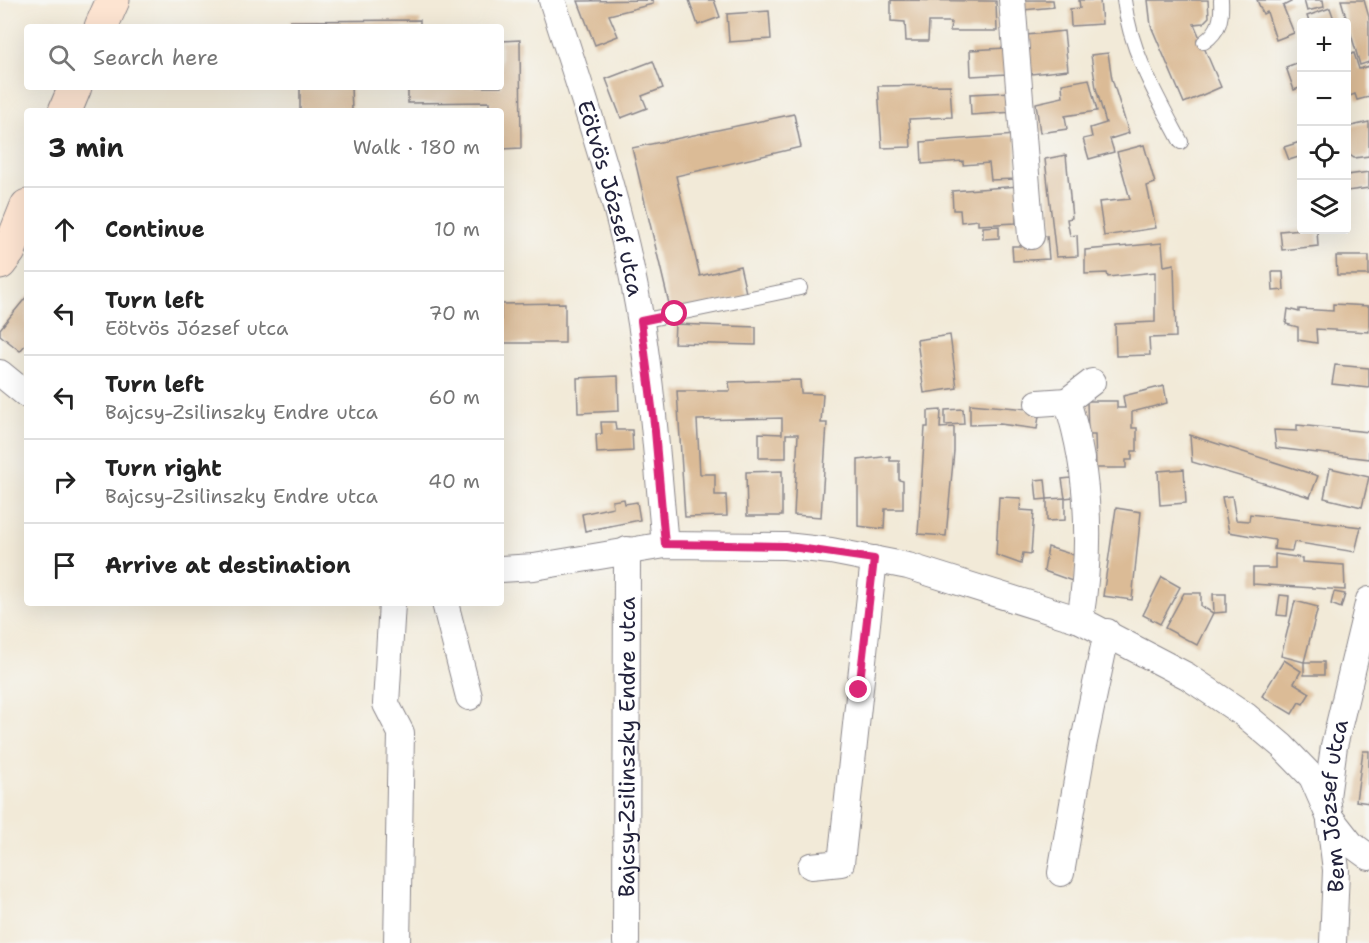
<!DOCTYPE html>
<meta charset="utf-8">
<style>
body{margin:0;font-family:"Shantell Sans",sans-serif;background:#f6f6f6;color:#222}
.controls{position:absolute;right:18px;top:18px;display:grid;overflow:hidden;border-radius:6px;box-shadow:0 6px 24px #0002}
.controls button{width:54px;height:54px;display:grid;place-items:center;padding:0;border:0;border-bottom:2px solid #e0e0e0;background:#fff;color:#222;font:30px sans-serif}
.stop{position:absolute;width:18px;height:18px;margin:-14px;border:4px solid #db2777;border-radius:50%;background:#fff}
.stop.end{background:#db2777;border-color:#fff;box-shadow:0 2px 6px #0008}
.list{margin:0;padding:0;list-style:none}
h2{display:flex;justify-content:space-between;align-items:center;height:78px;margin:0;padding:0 24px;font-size:26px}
h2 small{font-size:20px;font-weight:400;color:#767676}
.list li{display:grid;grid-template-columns:39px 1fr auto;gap:18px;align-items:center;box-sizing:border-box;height:84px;padding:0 24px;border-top:2px solid #e0e0e0}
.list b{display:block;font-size:22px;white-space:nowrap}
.list p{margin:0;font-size:20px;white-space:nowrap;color:#767676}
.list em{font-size:20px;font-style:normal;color:#767676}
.icon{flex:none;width:33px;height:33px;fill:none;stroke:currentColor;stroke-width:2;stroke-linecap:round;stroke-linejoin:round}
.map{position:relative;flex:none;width:1369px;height:943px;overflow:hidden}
.search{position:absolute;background:#fff;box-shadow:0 6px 24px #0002;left:24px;top:24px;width:480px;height:66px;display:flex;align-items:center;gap:15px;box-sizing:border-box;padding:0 21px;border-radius:6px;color:#767676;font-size:22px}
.panel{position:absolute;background:#fff;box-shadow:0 6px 24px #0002;left:24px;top:108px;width:480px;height:498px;border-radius:6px}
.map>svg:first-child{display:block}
.building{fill:#dbbb96}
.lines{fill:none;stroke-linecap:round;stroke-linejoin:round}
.lane-casing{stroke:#8a868a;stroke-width:16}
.street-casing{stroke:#8a868a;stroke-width:28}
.secondary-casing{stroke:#8a868a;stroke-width:35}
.lane{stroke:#fff;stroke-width:14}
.street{stroke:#fff;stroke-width:26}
.secondary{stroke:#fde4d1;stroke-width:33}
.route{stroke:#db2777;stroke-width:8}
.labels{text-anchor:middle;stroke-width:6;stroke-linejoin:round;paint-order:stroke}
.street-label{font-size:22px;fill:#22223b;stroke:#f6f6f2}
</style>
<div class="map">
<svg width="1369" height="943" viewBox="0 0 1369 943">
<rect width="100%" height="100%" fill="#f6f6f2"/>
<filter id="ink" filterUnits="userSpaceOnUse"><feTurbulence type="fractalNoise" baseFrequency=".0167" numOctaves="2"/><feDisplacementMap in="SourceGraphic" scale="12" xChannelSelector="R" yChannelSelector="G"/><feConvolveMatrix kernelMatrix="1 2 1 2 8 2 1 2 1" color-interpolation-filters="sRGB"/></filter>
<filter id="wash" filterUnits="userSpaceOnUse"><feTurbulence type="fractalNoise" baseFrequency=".008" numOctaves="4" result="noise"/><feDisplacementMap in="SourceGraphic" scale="24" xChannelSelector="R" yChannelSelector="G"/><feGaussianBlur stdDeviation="1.35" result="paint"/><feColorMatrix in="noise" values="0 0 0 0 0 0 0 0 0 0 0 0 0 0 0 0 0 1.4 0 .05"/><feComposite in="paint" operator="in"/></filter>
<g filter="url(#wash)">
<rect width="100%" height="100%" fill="#f2ead8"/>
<g id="blocks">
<!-- building -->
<g class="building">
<polygon points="653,0 653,4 609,15 618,36 595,45 578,1"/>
<polygon points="689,0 714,0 720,17 698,25"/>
<polygon points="891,0 996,1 997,31 950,31 951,22 929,22 928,41 906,41 905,22 891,21"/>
<polygon points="1022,0 1053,0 1054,7 1023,10"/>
<polygon points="1079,0 1100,0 1102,24 1071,26 1070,9 1080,8"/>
<polygon points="1148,0 1208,0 1209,17 1203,23 1194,24 1221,87 1184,103 1151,26"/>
<polygon points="1257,0 1290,0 1291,2 1283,6 1294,33 1276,40 1267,12 1263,14"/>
<polygon points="1304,0 1323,0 1324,7 1307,11"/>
<polygon points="1341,0 1364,0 1369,17 1369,62 1360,65"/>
<polygon points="1330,8 1335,22 1309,22 1307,16"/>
<polygon points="769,11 771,39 729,42 727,14"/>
<polygon points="420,20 420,27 290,27 290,21"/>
<polygon points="1064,31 1068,70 1031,74 1027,35"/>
<polygon points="520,40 521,148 501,149 501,111 489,111 489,102 408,103 408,87 501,87 501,41"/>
<polygon points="1006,48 1007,74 971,76 970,50"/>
<polygon points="1108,53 1112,79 1129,133 1110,139 1114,152 1089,159 1083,139 1092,137 1090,128 1106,123 1096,88 1091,55"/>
<polygon points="1354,53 1359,69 1369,66 1369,97 1357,100 1355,94 1347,97 1347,56"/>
<polygon points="653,61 663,88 642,96 647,108 621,118 606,79"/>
<polygon points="1302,61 1302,87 1294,90 1286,67"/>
<polygon points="1089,79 1097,111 1065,116 1067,129 1040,133 1036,103 1063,97 1062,84"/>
<polygon points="950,85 952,117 909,119 911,147 882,148 878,86"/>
<polygon points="300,87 351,87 352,111 300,111"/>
<polygon points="1012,92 1013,112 971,115 970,94"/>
<polygon points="794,114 801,147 676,176 700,276 740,266 747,297 671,312 632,148"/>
<polygon points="1369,122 1369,156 1354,158 1347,153 1347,127"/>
<polygon points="1016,135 1015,179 991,180 989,163 963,165 963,161 922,164 921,142"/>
<polygon points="1300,142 1302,156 1289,160 1284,147"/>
<polygon points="1144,145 1155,183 1147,186 1156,228 1104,236 1099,202 1130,199 1117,152"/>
<polygon points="1066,155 1072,218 1067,219 1070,236 1077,235 1078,256 1056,257 1045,159"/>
<polygon points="1369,172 1369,188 1347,191 1347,175"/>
<polygon points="1019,186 1021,216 1016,216 1016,223 978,225 978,220 961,222 960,210 953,210 952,191"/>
<polygon points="999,226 999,238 983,239 983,227"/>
<polygon points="1302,229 1317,230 1318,246 1282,250 1280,231"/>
<polygon points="1047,236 1049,259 1013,261 1012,246 1021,246 1021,238"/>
<polygon points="1162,243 1164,266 1174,264 1176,337 1149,338 1150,355 1116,356 1115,324 1155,322 1155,272 1108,277 1107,273 1085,274 1085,250"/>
<polygon points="1336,256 1369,256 1369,275 1337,275"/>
<polygon points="1272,272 1283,272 1284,290 1273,291"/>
<polygon points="27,296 27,343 20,351 0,335 0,329"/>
<polygon points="565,303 565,343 501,343 501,304"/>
<polygon points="1333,304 1369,306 1369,332 1316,329 1317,343 1298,340 1298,327 1286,324 1288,309 1299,312 1299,309 1333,311"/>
<polygon points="675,324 756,327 756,345 674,343"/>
<polygon points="950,335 957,388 924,393 917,340"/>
<polygon points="1335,365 1369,368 1369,388 1332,384"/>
<polygon points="618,376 619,411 578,413 577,378"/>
<polygon points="800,380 801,393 823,394 821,423 827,423 821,517 794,515 798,434 786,434 786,458 759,458 759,433 782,434 782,418 697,420 700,474 715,474 715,495 726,495 727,516 685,517 677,391 730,391 729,382"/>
<polygon points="1164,386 1167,403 1132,412 1132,428 1137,428 1137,451 1132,451 1132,460 1126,460 1126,468 1096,468 1095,435 1088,435 1087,401 1117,401 1117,408 1125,408 1123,396"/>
<polygon points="970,404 1040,410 1037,429 1000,424 970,425"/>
<polygon points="963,409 964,424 945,425 945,410"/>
<polygon points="941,410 940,428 954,427 954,451 946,536 918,534 925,427 928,427 928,411"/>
<polygon points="601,422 615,422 616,430 632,430 633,451 597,453 596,434 602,434"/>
<polygon points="1297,425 1369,432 1369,459 1276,448 1274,430 1297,431"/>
<polygon points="1190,435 1318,476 1310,497 1192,462"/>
<polygon points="890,456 890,461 899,461 899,480 903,481 903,509 885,509 884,529 858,526 858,460"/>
<polygon points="1330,468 1369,477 1362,507 1324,498"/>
<polygon points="1184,469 1186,503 1160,505 1158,471"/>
<polygon points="782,471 782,516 747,516 746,472"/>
<polygon points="1071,478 1073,497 1065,498 1062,479"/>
<polygon points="1045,479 1047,499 1037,500 1035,480"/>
<polygon points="1232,496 1236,520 1249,521 1250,514 1361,527 1355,552 1294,542 1292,551 1274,549 1275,540 1229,532 1222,497"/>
<polygon points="999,497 1021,498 1020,510 1034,511 1031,554 1023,553 1021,564 996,555"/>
<polygon points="1065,498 1065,520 1047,521 1047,499"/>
<polygon points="624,499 625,504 637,502 640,520 585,531 582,514 613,507 612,501"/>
<polygon points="1116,508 1141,512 1132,600 1103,596"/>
<polygon points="1048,547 1077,556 1075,582 1044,571"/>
<polygon points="1275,554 1302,558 1302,562 1344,565 1345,590 1253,584 1253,568 1275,568"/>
<polygon points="1162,577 1180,587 1160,624 1143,615"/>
<polygon points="1334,592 1345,594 1341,608 1331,604"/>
<polygon points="1184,593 1201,593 1201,606 1213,613 1197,645 1165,628"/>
<polygon points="1213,594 1226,594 1226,612 1214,613"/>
<polygon points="1280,595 1289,596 1287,616 1277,615"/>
<polygon points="1295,601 1318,607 1304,662 1324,662 1324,675 1304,675 1304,662 1281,656"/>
<polygon points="1284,660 1301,671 1294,683 1310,693 1303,704 1299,702 1292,714 1262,696"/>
<polygon points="1363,751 1369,751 1369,803 1356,801"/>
</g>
</g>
</g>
<g filter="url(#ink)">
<use href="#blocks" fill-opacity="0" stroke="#8a868a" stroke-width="1.5"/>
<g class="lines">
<defs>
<g id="lane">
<path d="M1124 0C1130 51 1157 97 1181 142"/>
<path d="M1204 42C1220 31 1222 18 1221 0"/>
<polyline points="641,321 800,288"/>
</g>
<g id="street">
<path id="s1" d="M552 0C586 106 624 213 641 323 653 397 658 471 665 545"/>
<polyline points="1012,0 1031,236"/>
<polyline points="0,373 27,395"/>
<polyline points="1067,401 1092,382"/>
<path d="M1038 403 1067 401C1090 473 1092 546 1080 620"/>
<polyline points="501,569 534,567 665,545 785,546 831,551 908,566 1080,620 1187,676 1245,715 1282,746 1312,777 1329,816 1351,844 1369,857"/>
<polyline points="392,603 386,704 401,733 397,943"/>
<polyline points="445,603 469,697"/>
<polyline points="811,866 841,863 874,559"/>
<polyline points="1061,873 1083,746 1107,632"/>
<path id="s2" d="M626 943 627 550"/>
<path id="s3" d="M1333 943 1336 870 1327 797 1334 746 1369 600"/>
</g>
<g id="secondary">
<polyline points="101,27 113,0"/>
<polyline points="65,111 75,87"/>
<polyline points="0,263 9,251 27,206"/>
</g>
</defs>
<!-- lane casing -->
<use href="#lane" class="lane-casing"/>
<!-- street casing -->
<use href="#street" class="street-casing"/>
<!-- secondary casing -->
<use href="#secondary" class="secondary-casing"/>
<!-- lane -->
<use href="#lane" class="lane"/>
<!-- street -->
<use href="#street" class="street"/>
<!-- secondary -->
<use href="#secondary" class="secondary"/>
</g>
</g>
<g class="lines" filter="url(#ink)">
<!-- route -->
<polyline class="route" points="675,314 641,321 655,431 665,544 785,546 874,559 859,690"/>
</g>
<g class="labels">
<!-- street labels -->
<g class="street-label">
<text dy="8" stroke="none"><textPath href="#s1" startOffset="207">Eötvös József utca</textPath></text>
<text dy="8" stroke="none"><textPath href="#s2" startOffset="196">Bajcsy-Zsilinszky Endre utca</textPath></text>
<text dy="8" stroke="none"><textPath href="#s3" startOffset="138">Bem József utca</textPath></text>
</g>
</g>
</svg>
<div class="controls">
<button>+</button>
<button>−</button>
<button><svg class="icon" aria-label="locate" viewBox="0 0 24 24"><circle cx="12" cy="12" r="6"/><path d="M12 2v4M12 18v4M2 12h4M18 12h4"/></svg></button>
<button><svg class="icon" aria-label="layers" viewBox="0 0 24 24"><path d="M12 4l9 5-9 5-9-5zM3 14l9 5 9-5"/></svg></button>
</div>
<div class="stop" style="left:675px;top:314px"></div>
<div class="stop end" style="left:859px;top:690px"></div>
<div class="search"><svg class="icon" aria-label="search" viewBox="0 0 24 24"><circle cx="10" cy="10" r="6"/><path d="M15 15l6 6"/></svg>Search here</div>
<section class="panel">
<h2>3 min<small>Walk · 180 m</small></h2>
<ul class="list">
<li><svg class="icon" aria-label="ahead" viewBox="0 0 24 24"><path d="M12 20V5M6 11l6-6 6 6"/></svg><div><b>Continue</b></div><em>10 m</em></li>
<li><svg class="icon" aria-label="left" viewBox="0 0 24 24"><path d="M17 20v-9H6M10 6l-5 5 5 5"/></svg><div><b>Turn left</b><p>Eötvös József utca</p></div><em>70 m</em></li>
<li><svg class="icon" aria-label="left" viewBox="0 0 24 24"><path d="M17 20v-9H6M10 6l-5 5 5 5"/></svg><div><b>Turn left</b><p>Bajcsy-Zsilinszky Endre utca</p></div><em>60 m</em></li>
<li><svg class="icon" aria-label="right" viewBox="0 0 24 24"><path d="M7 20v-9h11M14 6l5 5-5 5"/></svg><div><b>Turn right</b><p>Bajcsy-Zsilinszky Endre utca</p></div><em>40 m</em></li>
<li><svg class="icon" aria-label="arrive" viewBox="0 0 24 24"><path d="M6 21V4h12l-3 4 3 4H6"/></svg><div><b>Arrive at destination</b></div></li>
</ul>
</section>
</div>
